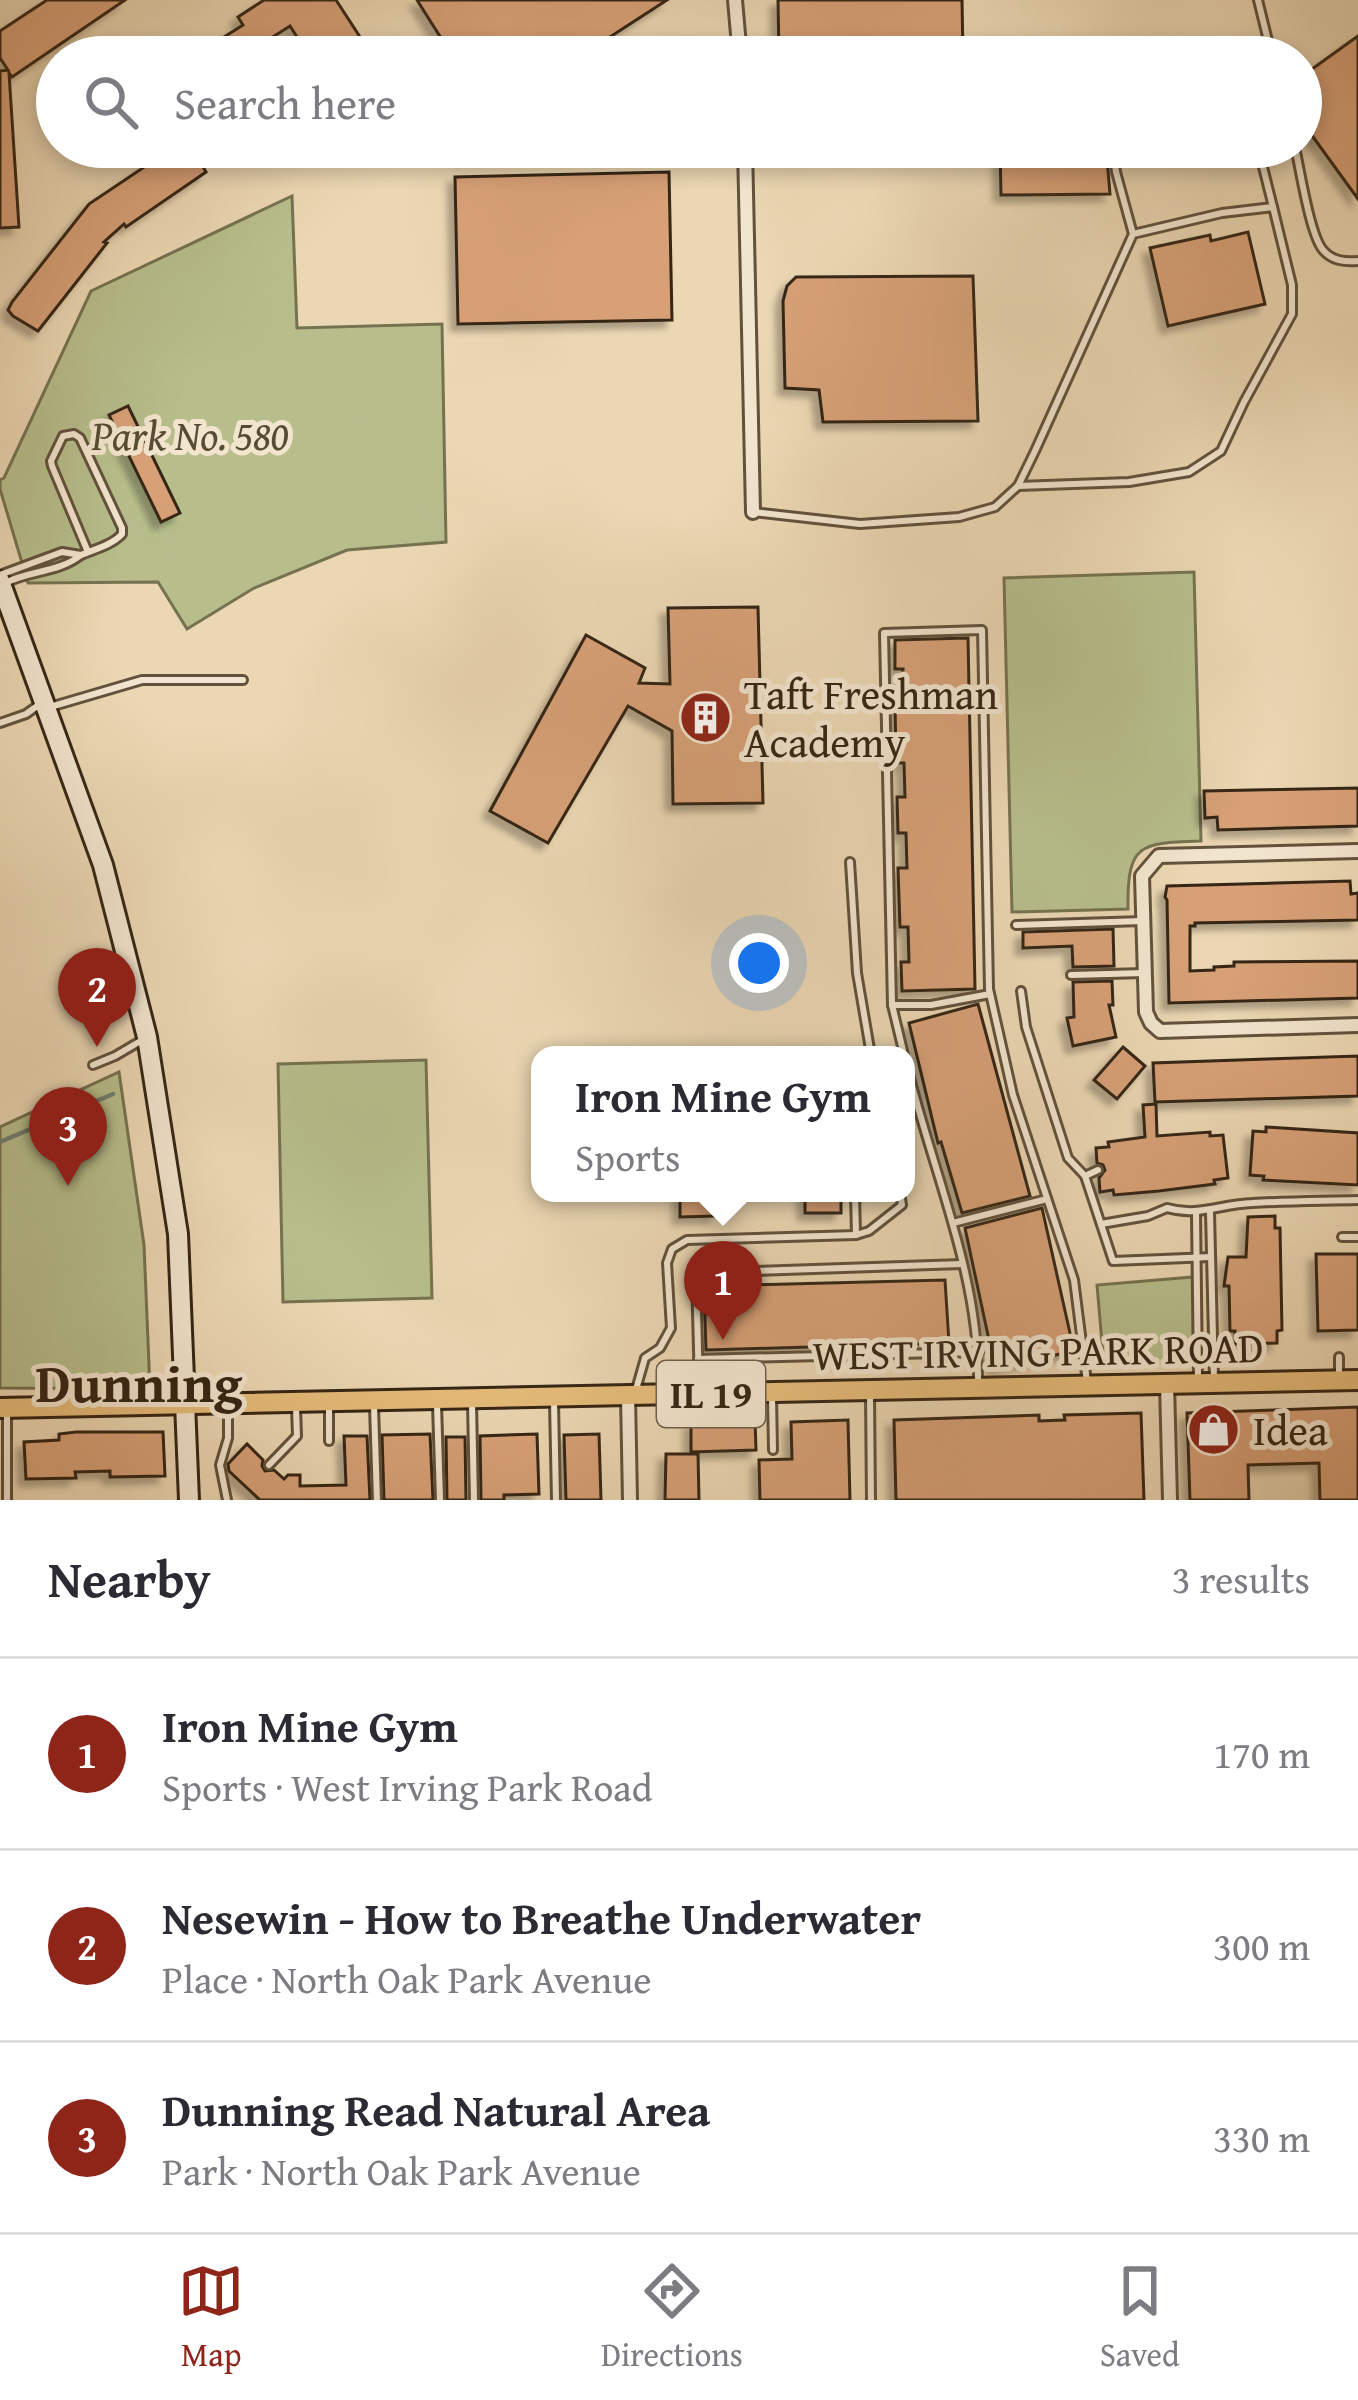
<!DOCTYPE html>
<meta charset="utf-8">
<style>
body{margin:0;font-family:"Gentium Book Plus",serif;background:#f7f7f7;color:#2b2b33}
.you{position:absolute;left:759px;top:963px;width:42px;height:42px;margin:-30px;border:9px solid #fff;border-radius:50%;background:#1a73e8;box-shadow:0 0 0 18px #1a73e833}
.badge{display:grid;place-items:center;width:78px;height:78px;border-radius:50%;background:#8f2418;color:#fff;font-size:39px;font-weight:700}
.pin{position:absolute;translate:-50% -99px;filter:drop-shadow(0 3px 6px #0008)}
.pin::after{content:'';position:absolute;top:63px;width:42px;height:36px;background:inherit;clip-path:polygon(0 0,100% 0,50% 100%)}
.popup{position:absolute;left:531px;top:1046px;width:384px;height:156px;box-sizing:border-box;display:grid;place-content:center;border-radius:24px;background:#fff;filter:drop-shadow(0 3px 9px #0005);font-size:39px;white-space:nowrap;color:#7c7c81}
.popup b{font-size:45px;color:#2b2b33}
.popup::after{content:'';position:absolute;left:50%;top:100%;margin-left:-24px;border:24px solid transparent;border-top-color:#fff}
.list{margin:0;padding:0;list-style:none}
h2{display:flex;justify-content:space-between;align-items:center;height:156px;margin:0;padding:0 48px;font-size:51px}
h2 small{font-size:39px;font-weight:400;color:#7c7c81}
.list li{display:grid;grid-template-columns:78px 1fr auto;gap:36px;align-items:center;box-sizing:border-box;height:192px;padding:0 48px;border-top:3px solid #e1e1e2}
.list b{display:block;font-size:45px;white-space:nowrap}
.list p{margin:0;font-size:39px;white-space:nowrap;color:#7c7c81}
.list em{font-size:39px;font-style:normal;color:#7c7c81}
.icon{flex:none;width:66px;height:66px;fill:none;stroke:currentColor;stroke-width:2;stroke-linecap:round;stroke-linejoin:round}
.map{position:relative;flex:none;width:1358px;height:1500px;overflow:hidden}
.search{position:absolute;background:#fff;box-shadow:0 6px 18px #0003;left:36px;right:36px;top:36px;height:132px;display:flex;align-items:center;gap:30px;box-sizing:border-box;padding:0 42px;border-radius:66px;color:#7c7c81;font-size:45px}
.sheet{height:732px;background:#fff}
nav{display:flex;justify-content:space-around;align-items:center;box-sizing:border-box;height:168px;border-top:3px solid #e1e1e2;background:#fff;font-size:33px;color:#7c7c81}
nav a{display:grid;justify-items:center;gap:6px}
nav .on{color:#8f2418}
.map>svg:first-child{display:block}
.green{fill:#b7be8c;stroke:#767250;stroke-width:3}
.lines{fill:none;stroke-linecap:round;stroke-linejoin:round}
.stream{stroke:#707f71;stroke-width:4.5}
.building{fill:#d7a077;stroke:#352615;stroke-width:3;filter:url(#shadow)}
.lane-casing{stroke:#62523c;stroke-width:12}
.street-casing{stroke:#62523c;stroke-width:18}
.secondary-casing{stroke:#352615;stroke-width:24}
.primary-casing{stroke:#352615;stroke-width:24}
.lane{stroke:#f2e5ce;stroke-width:6}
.street{stroke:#f2e5ce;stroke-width:12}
.secondary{stroke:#f2e5ce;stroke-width:18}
.primary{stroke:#e6bc7a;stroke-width:18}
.labels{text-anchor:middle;stroke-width:10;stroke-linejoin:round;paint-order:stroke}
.shield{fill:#f2e5ce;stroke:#6e5f4c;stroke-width:3}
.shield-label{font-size:39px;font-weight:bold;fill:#352615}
.park-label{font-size:42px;font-style:italic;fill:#564c33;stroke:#f2e5ce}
.poi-label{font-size:42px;fill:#352615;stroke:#f2e5ce;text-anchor:start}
.street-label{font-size:42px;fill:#352615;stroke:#f2e5ce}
.district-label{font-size:54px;font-weight:bold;fill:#352615;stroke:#f2e5ce}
</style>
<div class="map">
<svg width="1358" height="1500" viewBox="0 0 1358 1500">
<defs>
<filter id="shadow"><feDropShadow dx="-7" dy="7" stdDeviation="3" flood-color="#0004"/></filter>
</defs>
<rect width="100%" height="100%" fill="#ebd7b3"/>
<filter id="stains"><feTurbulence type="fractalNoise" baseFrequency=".00167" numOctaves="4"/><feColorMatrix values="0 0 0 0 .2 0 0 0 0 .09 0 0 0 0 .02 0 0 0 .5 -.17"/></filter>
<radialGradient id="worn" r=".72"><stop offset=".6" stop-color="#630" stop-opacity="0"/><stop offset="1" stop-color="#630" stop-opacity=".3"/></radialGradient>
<!-- green -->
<g class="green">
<polygon points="292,196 297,328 442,324 446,542 347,550 254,588 187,629 158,582 28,583 0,489 0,480 4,478 91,291"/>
<path d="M1194 572 1201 841C1140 843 1127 843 1128 909L1012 912 1004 578Z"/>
<polygon points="426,1060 432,1298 283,1302 278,1064"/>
<polygon points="119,1072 144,1245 150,1389 0,1388 0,1127"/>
<polygon points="1193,1277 1195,1362 1104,1366 1097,1285"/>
</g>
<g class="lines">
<!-- stream -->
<polyline class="stream" points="0,1142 113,1094"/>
</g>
<!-- building -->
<g class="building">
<polygon points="47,0 125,0 12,77 9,73 19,227 0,228 0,71 8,70 0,58 0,31"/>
<polygon points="264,0 336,0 373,57 310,57 290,26 241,57 233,57 221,39 243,25 238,17"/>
<polygon points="417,0 667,0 579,57 453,57"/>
<polygon points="778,0 962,0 963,57 779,57"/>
<polygon points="1358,36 1358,199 1308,130 1301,105 1301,77"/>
<polygon points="174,147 192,147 206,172 126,227 124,224 104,242 107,243 38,331 13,316 8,310 12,302 89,204"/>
<polygon points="1000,147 1106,147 1110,194 1001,195"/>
<polygon points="669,172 672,320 458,324 455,177"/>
<polygon points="1248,232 1265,304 1168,326 1150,248 1210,235 1211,241"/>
<polygon points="973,276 978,421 823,422 819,390 785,388 783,301 787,286 796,277"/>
<polygon points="128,406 180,513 161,522 109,415"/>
<polygon points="758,607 763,803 673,804 672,731 628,706 548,843 490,811 586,635 645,668 639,683 670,684 668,608"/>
<polygon points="968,638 975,989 902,991 901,962 909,962 908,927 900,927 898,868 907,868 906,833 898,833 897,797 905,797 904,763 896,763 895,704 903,704 903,669 895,669 895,640"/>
<polygon points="1358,788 1358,826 1218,830 1217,817 1205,818 1204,791"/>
<polygon points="1350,881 1351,894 1358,893 1358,920 1195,923 1195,926 1190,926 1190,971 1214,970 1214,967 1234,966 1234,962 1358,961 1358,998 1169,1003 1167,900 1165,897 1167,886"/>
<polygon points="1113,929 1114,966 1073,967 1072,946 1023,948 1023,932"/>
<polygon points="1112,981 1113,1005 1109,1005 1116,1037 1073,1046 1067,1018 1074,1017 1073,982"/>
<polygon points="978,1004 1030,1196 962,1213 941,1142 938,1143 909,1023"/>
<polygon points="1123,1047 1145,1066 1117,1099 1094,1080"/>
<polygon points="1358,1056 1358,1096 1155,1102 1153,1063"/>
<polygon points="1156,1104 1157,1136 1210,1132 1210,1136 1223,1135 1228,1178 1214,1180 1215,1184 1159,1191 1114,1195 1113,1190 1100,1192 1099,1178 1105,1170 1103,1165 1097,1163 1096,1148 1109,1147 1108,1142 1145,1137 1143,1105"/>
<polygon points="1266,1127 1358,1133 1358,1185 1263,1180 1264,1176 1250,1175 1253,1131 1266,1132"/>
<polygon points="680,1193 716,1193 716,1216 680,1217"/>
<rect x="805" y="1193" width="36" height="20"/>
<polygon points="1042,1208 1074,1351 995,1368 965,1228"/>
<polygon points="1275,1216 1275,1228 1280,1228 1282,1330 1277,1331 1277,1343 1235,1344 1235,1331 1230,1331 1229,1286 1224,1286 1228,1257 1246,1257 1248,1217"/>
<polygon points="1316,1254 1358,1254 1358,1330 1318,1331"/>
<polygon points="945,1280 949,1343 706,1350 704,1286"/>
<polygon points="1358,1407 1358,1500 1320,1500 1319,1463 1248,1465 1249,1500 1190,1500 1187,1413"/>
<polygon points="1141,1413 1144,1500 896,1500 894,1420 1039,1415 1039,1421 1065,1420 1064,1415"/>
<polygon points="755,1420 756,1450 691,1452 691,1422"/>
<polygon points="848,1420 850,1500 760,1500 759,1460 792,1459 791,1422"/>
<polygon points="76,1432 163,1432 165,1476 110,1477 110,1471 75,1472 76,1478 26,1479 24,1442 59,1440 59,1434"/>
<polygon points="430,1434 433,1500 384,1500 382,1435"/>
<polygon points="537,1434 539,1494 504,1495 504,1500 481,1500 480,1436"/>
<polygon points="599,1434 601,1500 566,1500 564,1435"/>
<polygon points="344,1436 367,1436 370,1500 260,1500 229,1471 228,1464 247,1444 263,1460 262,1466 265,1471 274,1470 284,1479 288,1475 300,1475 300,1486 346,1485"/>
<polygon points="446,1437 465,1437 466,1500 447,1500"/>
<polygon points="666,1454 698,1454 699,1500 665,1500"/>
</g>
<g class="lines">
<defs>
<g id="lane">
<polyline points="1258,0 1272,57"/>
<polyline points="1113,147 1116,172 1133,234"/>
<polyline points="1188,147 1199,147"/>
<path d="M1295 147C1300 169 1310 235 1323 250 1332 261 1345 262 1358 261"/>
<polyline points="1018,486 1129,482 1189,472 1221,451 1244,402 1292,314 1292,285 1273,207"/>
<polyline points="753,512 860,524 959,517 995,507 1018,486 1035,451 1133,234 1222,213 1273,207 1258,147"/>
<path d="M81 555C95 549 112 545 122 534V528L80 438 74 434 63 436 51 461 52 466 88 552"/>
<path d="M0 575 62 552 81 555C58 573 31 570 5 583"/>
<polyline points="50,707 142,680 243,680"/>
<polyline points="0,723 26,714 40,704"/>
<polyline points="850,862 857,973 871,1055"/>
<polyline points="1016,925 1143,921"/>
<polyline points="1071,975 1145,973"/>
<polyline points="1021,991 1026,1027 1068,1158 1085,1176 1113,1261 1211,1257"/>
<polyline points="892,1005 931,1005 990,994"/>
<polyline points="904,1055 892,1005 884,633 982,630 989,989 1013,1095 1074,1280 1087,1382"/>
<path d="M906 1062C931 1168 980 1274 978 1385"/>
<polyline points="93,1065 115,1056 144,1039"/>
<polyline points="1085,1176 1098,1170"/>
<polyline points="855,1193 856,1235"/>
<polyline points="1210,1212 1214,1379"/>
<polyline points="1196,1213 1198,1377"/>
<polyline points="953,1223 1047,1199"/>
<path d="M1101 1224 1148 1216 1167 1208C1198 1217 1221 1204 1252 1203 1287 1201 1323 1201 1358 1200"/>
<polyline points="1342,1237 1358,1237"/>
<polyline points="1339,1357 1339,1377"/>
<polyline points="698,1359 979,1352"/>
<polyline points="699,1387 696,1273 962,1264"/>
<polyline points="635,1393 645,1358 660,1348 671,1328 667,1263 672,1249 687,1240 856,1235 869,1231 902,1205 900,1193"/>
<polyline points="870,1394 871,1500"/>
<polyline points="772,1396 773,1450"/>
<polyline points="554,1402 556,1500"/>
<polyline points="472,1403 474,1500"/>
<polyline points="437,1404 440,1500"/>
<polyline points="374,1406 377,1500"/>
<polyline points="329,1407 329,1441"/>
<polyline points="7,1412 7,1500"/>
<polyline points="269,1465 297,1436 296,1407"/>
<polyline points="227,1500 220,1465 228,1438 228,1409"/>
</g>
<g id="street">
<polyline points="735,0 740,57"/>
<polyline points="745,147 753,512"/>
<polyline points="1358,851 1159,856 1142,876 1146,1012 1151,1023 1160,1031 1358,1025"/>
<polyline points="1167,1384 1170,1500"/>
<polyline points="628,1396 630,1500"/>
</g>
<polyline id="secondary" points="0,581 103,865 147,1037 178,1234 189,1500"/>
<polyline id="primary" points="0,1408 1358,1380"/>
</defs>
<!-- lane casing -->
<use href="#lane" class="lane-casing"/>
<!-- street casing -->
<use href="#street" class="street-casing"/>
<!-- secondary casing -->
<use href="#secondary" class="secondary-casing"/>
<!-- primary casing -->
<use href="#primary" class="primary-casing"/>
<!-- lane -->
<use href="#lane" class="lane"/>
<!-- street -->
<use href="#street" class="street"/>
<!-- secondary -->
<use href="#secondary" class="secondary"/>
<!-- primary -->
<use href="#primary" class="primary"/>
</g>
<!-- icons -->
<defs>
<symbol id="building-disc" viewBox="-11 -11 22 22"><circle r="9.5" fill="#8f2418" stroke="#f2e5ce"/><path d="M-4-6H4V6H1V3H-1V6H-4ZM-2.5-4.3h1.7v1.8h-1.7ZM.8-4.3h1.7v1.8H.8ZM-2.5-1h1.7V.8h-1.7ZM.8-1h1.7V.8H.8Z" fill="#fff"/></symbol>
<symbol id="shop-disc" viewBox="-11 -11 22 22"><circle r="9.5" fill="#8f2418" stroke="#f2e5ce"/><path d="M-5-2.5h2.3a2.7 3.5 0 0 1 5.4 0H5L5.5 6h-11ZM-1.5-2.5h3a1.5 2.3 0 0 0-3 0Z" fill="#fff"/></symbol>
</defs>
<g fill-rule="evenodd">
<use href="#building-disc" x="676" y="688" width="59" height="59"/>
<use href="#shop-disc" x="1184" y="1400" width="59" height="59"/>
</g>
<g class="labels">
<!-- shield labels -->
<rect class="shield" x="657" y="1361" width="108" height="66" rx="9"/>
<g class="shield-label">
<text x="711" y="1408">IL 19</text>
</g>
<!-- park labels -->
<g class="park-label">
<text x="190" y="450">Park No. 580</text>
</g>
<!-- poi labels -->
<g class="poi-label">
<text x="744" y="709">Taft Freshman<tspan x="744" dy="48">Academy</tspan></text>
<text x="1253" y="1445">Idea</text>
</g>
<!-- street labels -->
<g class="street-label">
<text transform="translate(1038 1351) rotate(-1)" y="15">WEST IRVING PARK ROAD</text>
</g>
<!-- district labels -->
<g class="district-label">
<text x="139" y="1402">Dunning</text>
</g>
</g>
<rect width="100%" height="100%" filter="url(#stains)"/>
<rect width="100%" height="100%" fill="url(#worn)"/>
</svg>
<div class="you"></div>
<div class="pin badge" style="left:723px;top:1340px">1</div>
<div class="popup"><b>Iron Mine Gym</b>Sports</div>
<div class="pin badge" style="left:97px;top:1047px">2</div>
<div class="pin badge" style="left:68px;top:1186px">3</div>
<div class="search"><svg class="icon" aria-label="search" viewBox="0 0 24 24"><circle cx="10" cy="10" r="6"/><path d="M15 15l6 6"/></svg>Search here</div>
</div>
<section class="sheet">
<h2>Nearby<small>3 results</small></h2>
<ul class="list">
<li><span class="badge">1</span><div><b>Iron Mine Gym</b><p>Sports · West Irving Park Road</p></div><em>170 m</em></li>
<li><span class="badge">2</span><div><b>Nesewin - How to Breathe Underwater</b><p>Place · North Oak Park Avenue</p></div><em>300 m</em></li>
<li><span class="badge">3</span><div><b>Dunning Read Natural Area</b><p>Park · North Oak Park Avenue</p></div><em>330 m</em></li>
</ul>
</section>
<nav>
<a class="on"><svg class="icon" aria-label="map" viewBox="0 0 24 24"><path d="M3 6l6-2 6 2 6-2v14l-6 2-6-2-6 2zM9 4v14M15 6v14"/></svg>Map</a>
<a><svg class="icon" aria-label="directions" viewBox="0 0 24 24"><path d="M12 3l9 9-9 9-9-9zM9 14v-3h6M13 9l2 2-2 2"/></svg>Directions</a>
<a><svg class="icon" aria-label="saved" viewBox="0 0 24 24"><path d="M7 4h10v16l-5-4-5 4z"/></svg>Saved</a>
</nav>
